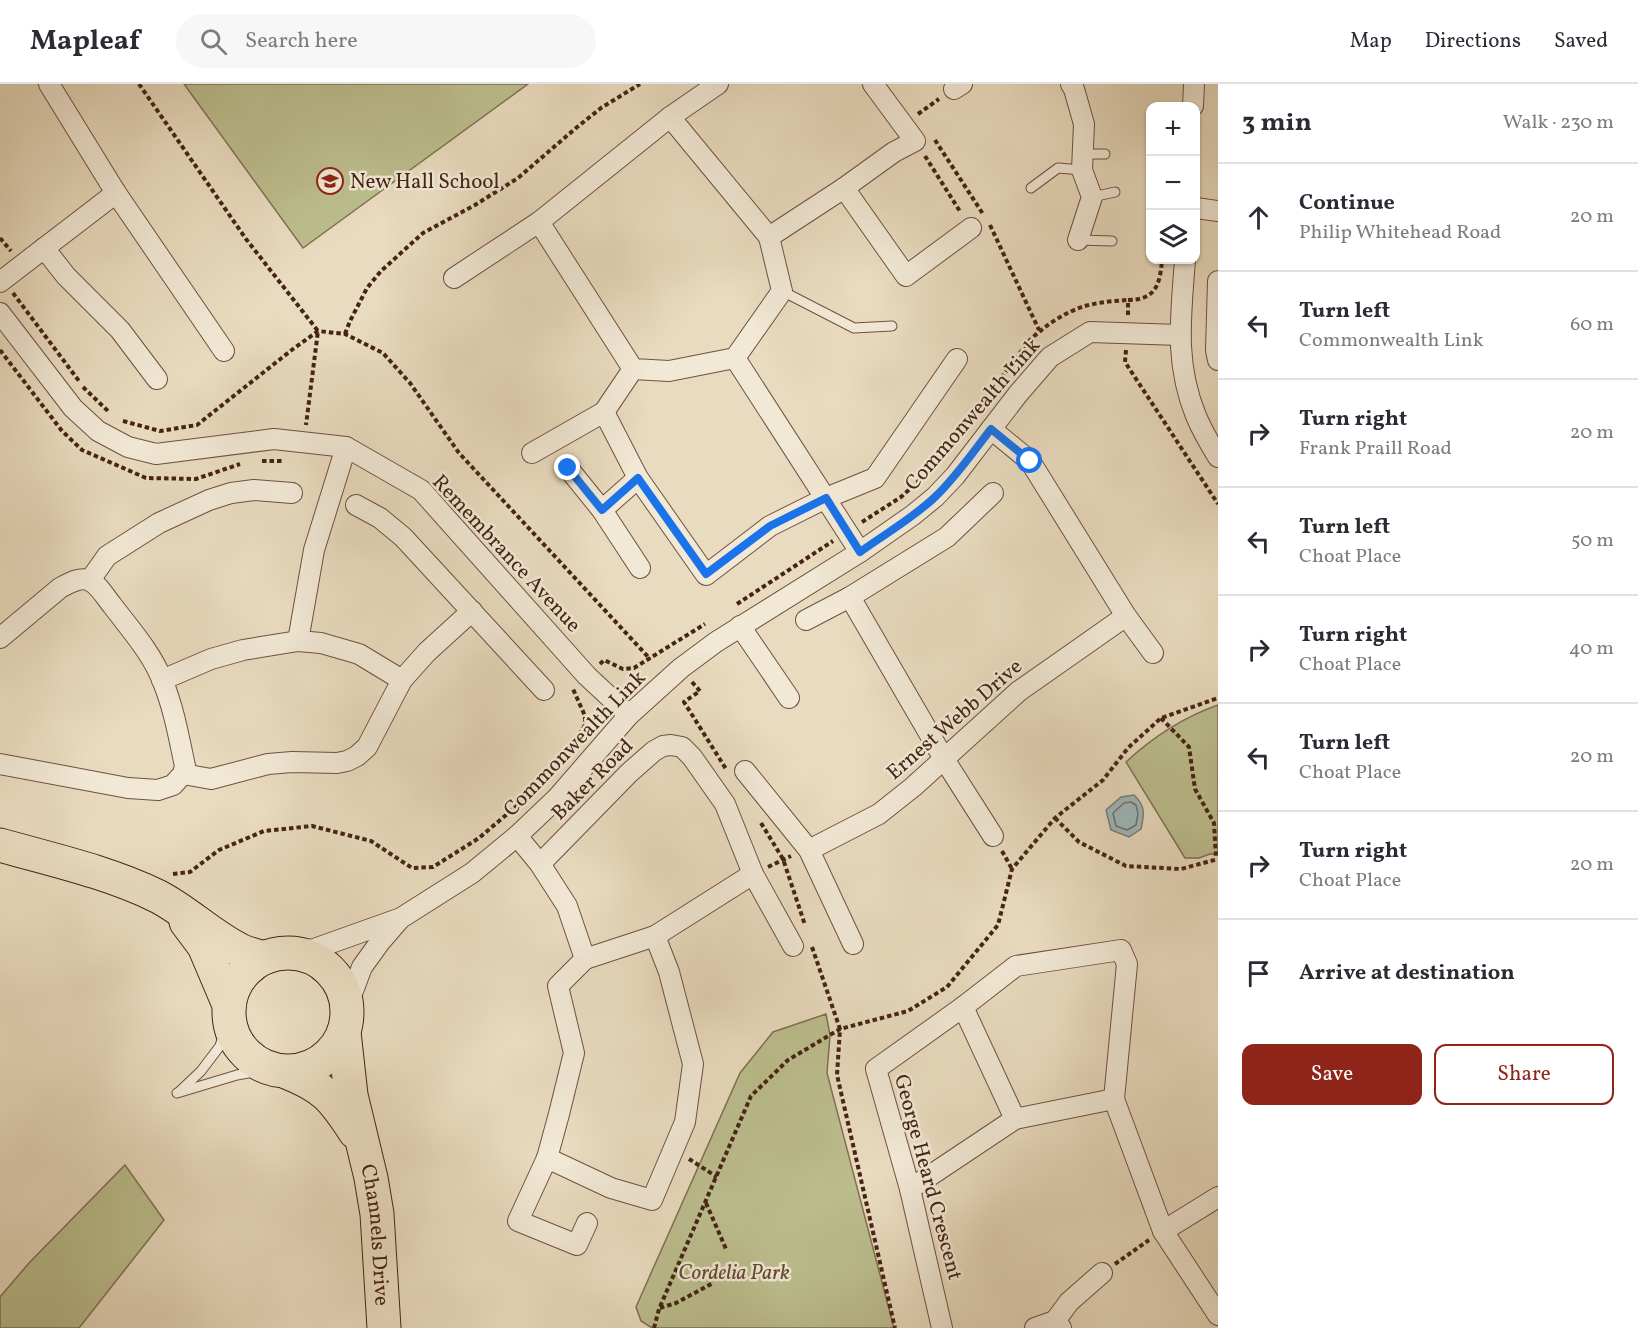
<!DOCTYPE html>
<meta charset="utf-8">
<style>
body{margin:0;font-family:Vollkorn,serif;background:#f7f7f7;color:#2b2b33}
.controls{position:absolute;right:18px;top:18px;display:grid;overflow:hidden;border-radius:12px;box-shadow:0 2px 4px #0004}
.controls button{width:54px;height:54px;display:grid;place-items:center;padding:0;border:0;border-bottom:2px solid #e1e1e2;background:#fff;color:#2b2b33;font:30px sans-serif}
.stop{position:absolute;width:18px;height:18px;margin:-14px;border:4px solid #1a73e8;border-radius:50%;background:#fff}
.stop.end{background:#1a73e8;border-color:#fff;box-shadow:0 2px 6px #0008}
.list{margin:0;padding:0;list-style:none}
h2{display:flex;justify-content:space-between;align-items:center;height:78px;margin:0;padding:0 24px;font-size:26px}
h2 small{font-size:20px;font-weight:400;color:#7c7c81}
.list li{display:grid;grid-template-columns:39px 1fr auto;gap:18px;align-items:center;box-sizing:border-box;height:108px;padding:0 24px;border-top:2px solid #e1e1e2}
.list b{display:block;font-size:22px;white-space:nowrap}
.list p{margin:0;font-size:20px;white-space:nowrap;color:#7c7c81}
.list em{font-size:20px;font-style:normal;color:#7c7c81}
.actions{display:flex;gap:12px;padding:18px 24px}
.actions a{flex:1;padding:14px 0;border:2px solid #8f2418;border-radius:12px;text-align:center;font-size:21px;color:#8f2418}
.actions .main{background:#8f2418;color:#fff}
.icon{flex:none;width:33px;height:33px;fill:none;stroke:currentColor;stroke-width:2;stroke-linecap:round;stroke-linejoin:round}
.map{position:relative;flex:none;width:1218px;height:1244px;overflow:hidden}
header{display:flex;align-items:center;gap:36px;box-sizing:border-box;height:84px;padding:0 30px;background:#fff;border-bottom:2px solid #e1e1e2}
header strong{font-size:28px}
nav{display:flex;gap:33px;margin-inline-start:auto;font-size:21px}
.search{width:420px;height:54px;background:#f7f7f7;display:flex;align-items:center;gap:15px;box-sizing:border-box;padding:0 21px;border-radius:33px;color:#7c7c81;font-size:22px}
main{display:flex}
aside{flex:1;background:#fff}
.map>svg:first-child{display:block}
.green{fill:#bcbe8e;stroke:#807052;stroke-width:1.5}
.water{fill:#9db8be;stroke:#7a7c7a;stroke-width:1.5}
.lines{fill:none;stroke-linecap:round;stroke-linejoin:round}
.shore{stroke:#716e6a;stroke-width:1.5}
.lane-casing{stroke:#6e5140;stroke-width:11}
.street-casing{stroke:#6e5140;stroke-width:22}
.highway-casing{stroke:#452315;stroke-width:35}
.path{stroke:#452315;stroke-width:4;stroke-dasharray:4.5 3;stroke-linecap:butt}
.lane{stroke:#f1e8d5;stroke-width:9}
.street{stroke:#f1e8d5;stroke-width:20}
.highway{stroke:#e9dbbf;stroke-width:33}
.route{stroke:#1a73e8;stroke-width:8}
.labels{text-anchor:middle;stroke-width:5;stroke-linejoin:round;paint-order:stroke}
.poi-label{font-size:21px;fill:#452315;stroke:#f1e8d5;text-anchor:start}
.street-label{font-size:21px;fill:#452315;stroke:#f1e8d5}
.park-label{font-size:21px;font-style:italic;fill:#634a33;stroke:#f1e8d5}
</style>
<header>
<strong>Mapleaf</strong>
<div class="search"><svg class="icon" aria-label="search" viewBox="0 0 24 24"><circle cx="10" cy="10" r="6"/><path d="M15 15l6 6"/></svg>Search here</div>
<nav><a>Map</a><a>Directions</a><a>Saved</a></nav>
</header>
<main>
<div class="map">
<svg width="1218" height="1244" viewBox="0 0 1218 1244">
<rect width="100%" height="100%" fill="#e9dbbf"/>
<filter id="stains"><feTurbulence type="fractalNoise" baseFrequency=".00333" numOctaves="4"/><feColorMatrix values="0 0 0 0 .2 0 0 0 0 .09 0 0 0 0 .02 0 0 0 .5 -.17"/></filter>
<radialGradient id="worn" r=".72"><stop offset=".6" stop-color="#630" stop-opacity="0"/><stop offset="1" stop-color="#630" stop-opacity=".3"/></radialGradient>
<!-- green -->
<g class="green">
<polygon points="184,0 528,0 303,164"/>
<path d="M1218 621V770H1210L1199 774H1185L1126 678C1152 654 1184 633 1218 621Z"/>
<polygon points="826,930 830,951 827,989 894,1244 652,1244 641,1237 636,1223 740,989 773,948"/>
<polygon points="125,1081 164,1136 79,1244 0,1244 0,1213 29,1179"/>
</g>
<!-- water -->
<path class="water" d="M1134 711C1146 722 1144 731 1141 745L1129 753 1111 746 1106 726 1121 713Z"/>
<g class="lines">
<!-- shore -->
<polygon class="shore" points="1131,718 1136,721 1138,730 1136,741 1127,746 1116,742 1113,729 1124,719"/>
<defs>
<g id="lane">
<polyline points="1083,70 1105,70"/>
<polyline points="1031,104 1058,84 1082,86"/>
<polyline points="1092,113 1115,108"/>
<polyline points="1079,156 1112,157"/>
<polyline points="782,207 854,244 892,242"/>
<polyline points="179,1008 201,987 220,962 229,933"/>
<polyline points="177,1009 237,991 271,985"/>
</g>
<g id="street">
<polyline points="49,0 116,109 224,267"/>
<polyline points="1071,0 1074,5 1084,40 1082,86 1092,113 1078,156"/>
<polyline points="954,5 962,0"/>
<polyline points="1193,22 1194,0"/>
<polyline points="844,104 906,192 971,144"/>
<polyline points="1196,124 1218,127"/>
<polyline points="539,138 633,285 669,287 735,274 782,207 769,153 670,33"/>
<polyline points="769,153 844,104 894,68 915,57 873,0"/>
<polyline points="44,164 66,192 120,246 157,295"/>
<path d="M1185 176C1181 231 1174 278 1196 332 1202 346 1210 360 1218 373"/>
<polyline points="454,194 539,138 670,33 718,0"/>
<polyline points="1218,197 1216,266 1218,276"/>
<polyline points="0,198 116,109"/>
<polyline points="0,229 73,324 98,347 128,363 156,370 274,355 346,363 421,406 587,592 629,631"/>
<polyline points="735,274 860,468"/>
<polyline points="604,328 638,394 706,491 770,442 826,414 875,394 957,275"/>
<polyline points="991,345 1030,377 1126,532 1153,569"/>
<polyline points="532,369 604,328 633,285"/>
<polyline points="568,384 602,426 640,484"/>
<polyline points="356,421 380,434 403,453 544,606"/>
<polyline points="602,426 638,394"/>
<polyline points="90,496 107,472 159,439 209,416 231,409 254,406 292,409"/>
<polyline points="850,513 944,675 993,752"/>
<polyline points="806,536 850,513 947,453 993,409"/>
<polyline points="740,542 789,614"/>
<path d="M0 554 60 504C69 499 81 492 90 497 99 501 106 514 112 521 130 545 152 569 163 598 174 625 179 654 185 682L183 690 173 701 158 706 128 704 0 680"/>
<polyline points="298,557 314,466 346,363"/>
<polyline points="162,596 211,575 243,566 298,557 321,559 359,570 402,596"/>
<polyline points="745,687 809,766 853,860"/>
<polyline points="183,690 211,695 268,680 292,678 337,679 347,677 357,672 367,663 402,596 427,568 472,527"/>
<polyline points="517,752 540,780 567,822 585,875 655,852 753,790"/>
<polyline points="809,766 879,730 913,703 1019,607 1126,532"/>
<polyline points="540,780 629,689 654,667 663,662 671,661 682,663 692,673 725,720 753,790 793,862"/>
<polyline points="300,870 401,834 472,789 517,752 557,714 629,631 681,584 716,558 860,468 913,431 935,413 955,392 1018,310 1050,273 1090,248 1180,251"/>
<polyline points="585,875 558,902 574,969 559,1030 547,1074 518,1137 577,1161 587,1139"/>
<polyline points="347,923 362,883 380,858 399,836"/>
<polyline points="963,923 1015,1035"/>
<polyline points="547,1074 611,1104 652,1116 685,1038 693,980 669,888 655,852"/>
<polyline points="910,1105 1015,1035 1114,1015"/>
<polyline points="1163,1147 1218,1113"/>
<polyline points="1055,1237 1069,1218 1102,1189"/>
<polyline points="942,1244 910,1105 876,985 963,923 1016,882 1121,866 1127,880 1114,1015 1163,1147 1218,1231"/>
<polyline points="1035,1244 1055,1237 1061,1244"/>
</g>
<g id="highway">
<path d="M0 761C53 776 108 788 157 812 187 827 212 853 242 867 249 870 257 872 264 874"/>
<polyline points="186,838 204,862 229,921"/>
<circle cx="288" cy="928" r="59"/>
<path id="s1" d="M344 948 351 1011 371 1094 377 1130 384 1244"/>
<path d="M286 988C324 1003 333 1014 355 1048"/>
</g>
</defs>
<!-- lane casing -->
<use href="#lane" class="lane-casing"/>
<!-- street casing -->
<use href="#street" class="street-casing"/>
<!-- highway casing -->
<use href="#highway" class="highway-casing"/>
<!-- path -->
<g class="path">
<polyline points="139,0 246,155 318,247 306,341"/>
<polyline points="918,30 939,15"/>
<polyline points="935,56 983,130"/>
<polyline points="925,72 961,129"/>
<polyline points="990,141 1039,246"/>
<polyline points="0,154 11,167"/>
<polyline points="13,209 79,297"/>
<path d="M1128 231V216C1156 216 1160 200 1162 176"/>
<polyline points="345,250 350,237 367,204 381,187 423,149 475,121 518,94 576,44 601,24 640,0"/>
<polyline points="0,266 62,347 82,366 146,394 196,395 240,380"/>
<polyline points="1126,266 1125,278 1218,420"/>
<polyline points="83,303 110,329"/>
<polyline points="123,337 160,347 197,341 293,265 318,247 345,250 383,269 410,299 459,369 650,575"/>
<polyline points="262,377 284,377"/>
<path d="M862 438 901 413 921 395 945 368 1029 257C1044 242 1065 228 1085 222 1099 218 1114 217 1128 216"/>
<polyline points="737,520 833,457"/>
<polyline points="600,580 604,576 623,585 634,584 705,540"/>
<polyline points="692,598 700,607 684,618 726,685"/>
<polyline points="1161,634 1189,663 1195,705 1214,739 1216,774"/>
<polyline points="1055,734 1079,758 1126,782 1181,785 1218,775"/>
<polyline points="761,739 783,775 805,841"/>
<polyline points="1002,767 1012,785"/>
<polyline points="768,783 791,772"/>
<polyline points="173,790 190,788 219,766 264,747 312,742 371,757 412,784 433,783 479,754 519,720 561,673 579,651 585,641 585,632 573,605"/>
<polyline points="812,863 840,945 837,991 895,1244"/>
<polyline points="689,1075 717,1093"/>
<polyline points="706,1119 726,1165"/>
<polyline points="1115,1180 1149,1156"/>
<polyline points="660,1224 676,1219 713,1199"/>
<polyline points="654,1244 659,1225 751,1012 788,976 840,945 908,927 947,903 998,841 1012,785 1055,734 1103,696 1128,664 1161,634 1218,614"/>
</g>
<!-- lane -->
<use href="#lane" class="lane"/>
<!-- street -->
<use href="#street" class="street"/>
<!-- highway -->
<use href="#highway" class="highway"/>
</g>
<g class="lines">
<!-- route -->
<path class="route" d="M568 384 602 426 638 394 706 490 770 442 826 414 860 468C885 450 913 434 935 413 956 393 973 368 991 345L1030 377"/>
</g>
<!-- icons -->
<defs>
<symbol id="school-ring" viewBox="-11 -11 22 22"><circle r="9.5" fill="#f1e8d5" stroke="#8f2418" stroke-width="1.5"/><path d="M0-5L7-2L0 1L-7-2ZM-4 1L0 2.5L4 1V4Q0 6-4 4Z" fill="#8f2418"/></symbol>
</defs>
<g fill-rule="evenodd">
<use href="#school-ring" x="315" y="82" width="30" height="30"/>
</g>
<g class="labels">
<!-- poi labels -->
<g class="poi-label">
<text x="350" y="104">New Hall School</text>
</g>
<!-- street labels -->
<g class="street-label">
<text transform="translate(972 330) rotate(-49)" y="7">Commonwealth Link</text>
<text transform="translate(507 469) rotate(47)" y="7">Remembrance Avenue</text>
<text transform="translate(954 635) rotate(-41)" y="7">Ernest Webb Drive</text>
<text transform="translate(574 659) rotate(-46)" y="7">Commonwealth Link</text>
<text transform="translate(592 695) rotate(-45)" y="7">Baker Road</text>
<text transform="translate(929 1093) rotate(75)" y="7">George Heard Crescent</text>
<text dy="7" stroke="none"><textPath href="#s1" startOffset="206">Channels Drive</textPath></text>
</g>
<!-- park labels -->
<g class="park-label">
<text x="734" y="1195">Cordelia Park</text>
</g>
</g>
<rect width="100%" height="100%" filter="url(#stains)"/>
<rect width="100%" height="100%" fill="url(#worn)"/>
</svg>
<div class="controls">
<button>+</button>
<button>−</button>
<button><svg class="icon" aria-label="layers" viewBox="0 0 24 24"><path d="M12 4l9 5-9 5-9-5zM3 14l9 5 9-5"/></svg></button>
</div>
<div class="stop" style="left:1030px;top:377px"></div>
<div class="stop end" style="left:568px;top:384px"></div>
</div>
<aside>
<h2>3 min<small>Walk · 230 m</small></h2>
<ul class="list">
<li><svg class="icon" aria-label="ahead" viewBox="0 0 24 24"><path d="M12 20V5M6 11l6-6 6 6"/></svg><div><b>Continue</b><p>Philip Whitehead Road</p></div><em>20 m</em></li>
<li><svg class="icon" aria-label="left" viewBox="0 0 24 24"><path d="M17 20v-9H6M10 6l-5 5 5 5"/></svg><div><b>Turn left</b><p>Commonwealth Link</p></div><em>60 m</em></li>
<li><svg class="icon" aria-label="right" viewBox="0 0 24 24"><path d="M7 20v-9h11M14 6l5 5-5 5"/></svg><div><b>Turn right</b><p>Frank Praill Road</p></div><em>20 m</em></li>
<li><svg class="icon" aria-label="left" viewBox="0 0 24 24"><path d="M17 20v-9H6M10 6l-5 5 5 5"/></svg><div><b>Turn left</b><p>Choat Place</p></div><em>50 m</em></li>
<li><svg class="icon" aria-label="right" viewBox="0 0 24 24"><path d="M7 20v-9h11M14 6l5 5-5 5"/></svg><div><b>Turn right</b><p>Choat Place</p></div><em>40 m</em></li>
<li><svg class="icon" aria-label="left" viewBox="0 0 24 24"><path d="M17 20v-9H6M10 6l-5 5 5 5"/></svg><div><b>Turn left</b><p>Choat Place</p></div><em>20 m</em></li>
<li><svg class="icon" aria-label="right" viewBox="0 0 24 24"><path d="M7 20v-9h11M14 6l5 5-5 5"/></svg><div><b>Turn right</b><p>Choat Place</p></div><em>20 m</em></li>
<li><svg class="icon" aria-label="arrive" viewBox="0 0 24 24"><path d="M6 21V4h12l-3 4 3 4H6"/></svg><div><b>Arrive at destination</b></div></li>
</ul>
<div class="actions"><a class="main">Save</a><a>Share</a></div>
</aside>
</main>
